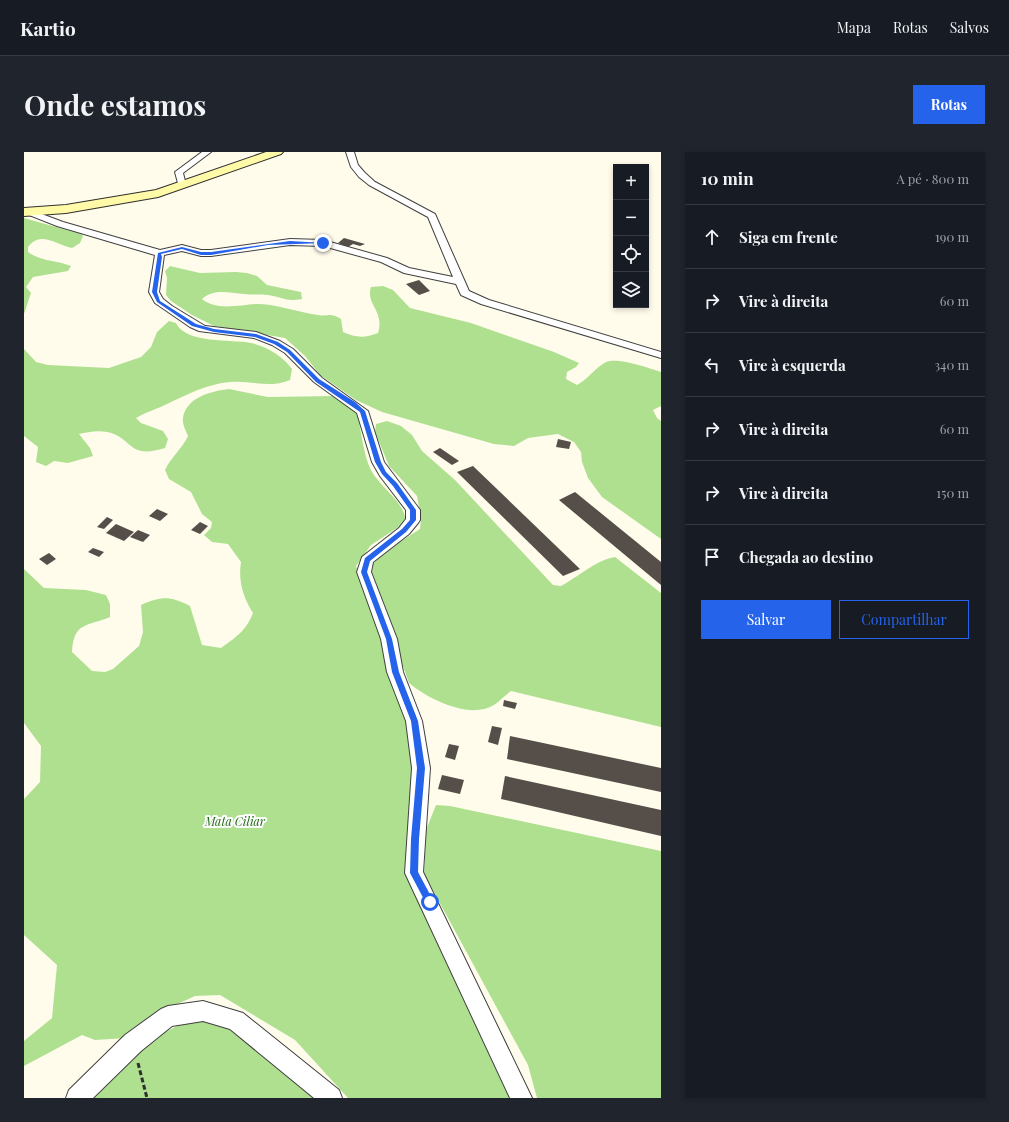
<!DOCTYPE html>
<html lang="pt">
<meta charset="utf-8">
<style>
body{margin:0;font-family:"Playfair Display",serif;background:#20242c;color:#f1f3f6}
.controls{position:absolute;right:12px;top:12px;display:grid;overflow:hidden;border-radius:0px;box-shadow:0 2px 6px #0003}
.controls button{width:36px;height:36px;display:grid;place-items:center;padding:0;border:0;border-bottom:1px solid #363941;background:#171b24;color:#f1f3f6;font:20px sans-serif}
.stop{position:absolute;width:12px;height:12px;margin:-9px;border:3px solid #2563eb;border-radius:50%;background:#fff}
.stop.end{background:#2563eb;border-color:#fff;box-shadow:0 1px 4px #0008}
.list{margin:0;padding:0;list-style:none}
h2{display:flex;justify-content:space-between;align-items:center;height:52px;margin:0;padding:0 16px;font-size:17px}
h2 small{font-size:13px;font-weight:400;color:#9ea1a6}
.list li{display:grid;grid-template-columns:26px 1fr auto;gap:12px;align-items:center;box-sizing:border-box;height:64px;padding:0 16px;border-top:1px solid #363941}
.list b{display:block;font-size:15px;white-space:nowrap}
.list em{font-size:13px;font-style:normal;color:#9ea1a6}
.actions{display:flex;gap:8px;padding:12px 16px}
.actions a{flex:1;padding:9px 0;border:1px solid #2563eb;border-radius:0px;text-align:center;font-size:14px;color:#2563eb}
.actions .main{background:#2563eb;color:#fff}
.icon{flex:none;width:22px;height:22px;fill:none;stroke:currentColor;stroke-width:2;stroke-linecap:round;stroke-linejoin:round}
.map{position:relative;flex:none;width:637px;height:946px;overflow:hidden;border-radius:0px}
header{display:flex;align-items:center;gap:24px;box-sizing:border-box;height:56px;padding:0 20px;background:#171b24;border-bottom:1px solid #363941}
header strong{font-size:19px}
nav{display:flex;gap:22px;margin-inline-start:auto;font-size:14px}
.intro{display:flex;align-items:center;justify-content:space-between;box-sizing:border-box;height:96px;padding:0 24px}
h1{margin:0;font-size:28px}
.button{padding:10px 18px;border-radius:0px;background:#2563eb;color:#fff;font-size:14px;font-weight:700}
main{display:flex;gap:24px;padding:0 24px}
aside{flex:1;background:#171b24;border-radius:0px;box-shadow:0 2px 6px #0003}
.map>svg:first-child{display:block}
.forest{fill:#afe090}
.building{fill:#564e48}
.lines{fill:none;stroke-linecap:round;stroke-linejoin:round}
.street-casing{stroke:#404040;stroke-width:2}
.secondary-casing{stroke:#2f2f2f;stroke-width:2}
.path{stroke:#2f2f2f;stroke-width:3;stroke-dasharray:5 2.5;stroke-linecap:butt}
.street{fill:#fff;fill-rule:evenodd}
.secondary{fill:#fffaa7;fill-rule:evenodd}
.route{fill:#2563eb}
.labels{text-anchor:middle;stroke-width:4;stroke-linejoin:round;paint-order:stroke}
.park-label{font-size:12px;font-style:italic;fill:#246a17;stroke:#fff}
</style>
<header>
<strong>Kartio</strong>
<nav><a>Mapa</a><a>Rotas</a><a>Salvos</a></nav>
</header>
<div class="intro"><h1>Onde estamos</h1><a class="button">Rotas</a></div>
<main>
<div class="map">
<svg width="637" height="946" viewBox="0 0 637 946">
<rect width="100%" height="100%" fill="#fffcec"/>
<!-- forest -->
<g class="forest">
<path d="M0 66 57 82 59 84 56 91 48 96C32 93 17 78 4 95V100C18 110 32 108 47 114L44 119 9 125 2 135 7 141 0 162Z"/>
<path d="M146 114 176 121 212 120 223 121 233 124 243 133 277 140 278 147C261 150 259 145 244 143 236 142 228 143 220 142 204 141 191 136 178 147 192 159 215 153 232 152 253 152 273 160 294 163 306 165 305 160 317 167L319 180C332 186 341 186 354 181 361 159 341 152 347 135L359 134 369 138 386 156 447 171 530 200 555 211 552 215 543 220 542 227 553 233C564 227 571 216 582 210 594 205 625 216 637 220V254L629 258 633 266 637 269V387L578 345 564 326 558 310 557 300 550 290 534 282 504 286 490 294 470 292 358 260 332 248 296 223 281 204 261 186 190 174 168 163 147 149 142 143 143 126 141 119Z"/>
<path d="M145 169 152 171C162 192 207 187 227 191 242 194 259 204 268 217L266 228C244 237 228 228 206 230 183 232 164 242 143 252 133 257 122 260 112 266L117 271 139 279 144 287 141 296C103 308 109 285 83 280 74 278 63 280 55 282L66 296 69 304 44 311 30 309 22 314 12 310 14 295 0 284V197L12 210 24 213 85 216 117 205 127 195 133 180Z"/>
<path d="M205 237 244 245 311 244 333 258C336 274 340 305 347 318 357 337 380 348 382 370L347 393 332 414 360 490 392 564 385 694 487 946H324L271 888 196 843 171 844 123 866 103 886 71 888 58 883 0 914V889L28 866 33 813 0 783V647L16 630 17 594 0 571V417L20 436 62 438 82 443 86 452V465C63 475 50 469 48 500L68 519 81 520 89 517 115 494 119 480 117 453C138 444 146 444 166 454L178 493 197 496C212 485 222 479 229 461 219 445 214 429 217 410L204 392 188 390 180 383 187 376 188 370 178 362 167 340 145 327 141 318C147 305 158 297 164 284 162 279 158 272 159 266 162 245 188 239 205 237Z"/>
<path d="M363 269 377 274 388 283 398 299 431 328 529 433 537 434C554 425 572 408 591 405L637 441V575L487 539C481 543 476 549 470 553 446 568 404 547 385 531L347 425 349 412 360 400 396 377 397 366 393 344 365 314 351 280 352 272Z"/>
<polygon points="412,653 426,654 637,699 637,946 513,946 504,913 400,722 402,678"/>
<polygon points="187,868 210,877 296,946 68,946 127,887 157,872"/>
</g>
<!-- building -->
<g class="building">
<polygon points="320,86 341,92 336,94 329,92 324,95 314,91"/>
<polygon points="395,128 406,139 395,143 382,132"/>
<polygon points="534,287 547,290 545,297 532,295"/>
<polygon points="416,296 435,309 428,313 409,300"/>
<polygon points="449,314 556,417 539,424 433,320"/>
<polygon points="551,340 637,410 637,433 535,348"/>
<polygon points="133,357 144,362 136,369 125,364"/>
<polygon points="83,365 89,368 80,377 73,375"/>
<polygon points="176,370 184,374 176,382 167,378"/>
<polygon points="92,372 110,380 100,389 82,381"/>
<polygon points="114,378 126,383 119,390 106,385"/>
<polygon points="69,396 80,400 75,405 64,400"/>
<polygon points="25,401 32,407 23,413 15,407"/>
<polygon points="480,548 493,551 491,557 479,554"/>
<polygon points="468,574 478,576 474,593 464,590"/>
<polygon points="486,584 637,616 637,640 483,607"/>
<polygon points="425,592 435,594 431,608 421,605"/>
<polygon points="418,623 440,628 436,642 414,637"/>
<polygon points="481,624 637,658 637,684 477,647"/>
</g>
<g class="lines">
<defs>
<g id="street">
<polygon points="178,0 187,0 159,21 162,33 161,35 155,35 151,20"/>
<polygon points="322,0 330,0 334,13 341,21 351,30 411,62 445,139 465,148 637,200 637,206 457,152 437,143 432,132 380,121 357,110 299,94 266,93 187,104 177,104 158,99 140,103 135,140 139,147 148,154 181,174 232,180 256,189 269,197 298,226 344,259 360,310 396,358 396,368 394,371 385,382 349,410 347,420 373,487 379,520 398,569 406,616 399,720 508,946 486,946 381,721 388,616 382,569 363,520 357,487 333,420 338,405 375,376 382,367 382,358 356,324 348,310 333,261 290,230 261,201 248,193 230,186 175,179 166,175 131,151 125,140 131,103 33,74 0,61 1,58 7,58 39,70 136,98 158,93 177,98 187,98 266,87 299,88 363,106 385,116 429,125 404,65 345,33 335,25 327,15"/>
<polygon points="179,849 219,861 315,938 318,946 290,946 206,877 179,869 148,874 117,899 69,946 42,946 45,938 101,883 137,857 144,854"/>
</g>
<polygon id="secondary" points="242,0 259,0 257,2 134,45 42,61 0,64 0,56 42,53 132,38"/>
</defs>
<!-- street casing -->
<use href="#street" class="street-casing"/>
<!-- secondary casing -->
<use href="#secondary" class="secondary-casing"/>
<!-- path -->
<polyline class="path" points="114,911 123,946"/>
<!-- street -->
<use href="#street" class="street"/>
<!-- secondary -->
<use href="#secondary" class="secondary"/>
</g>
<!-- route -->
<polygon class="route" points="266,89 301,91 244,93 187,103 177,103 158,97 137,102 138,105 133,140 136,149 172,172 190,177 232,182 254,190 266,198 295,227 331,250 341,259 357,310 362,320 373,331 392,358 392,368 382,380 346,409 343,420 368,487 375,520 394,569 401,616 395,687 394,720 410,750 406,754 403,753 386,721 387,687 393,616 387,569 368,520 362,487 337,420 341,406 378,377 386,368 386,358 369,334 358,322 351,310 336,260 292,230 263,200 250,192 231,185 190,180 168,174 133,150 128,140 134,101 158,95 177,100 187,100"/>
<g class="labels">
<!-- park labels -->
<g class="park-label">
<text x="211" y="674">Mata Ciliar</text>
</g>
</g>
</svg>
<div class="controls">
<button>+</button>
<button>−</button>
<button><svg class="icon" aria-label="locate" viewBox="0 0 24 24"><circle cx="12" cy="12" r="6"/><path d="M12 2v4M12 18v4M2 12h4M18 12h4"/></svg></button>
<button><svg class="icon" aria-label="layers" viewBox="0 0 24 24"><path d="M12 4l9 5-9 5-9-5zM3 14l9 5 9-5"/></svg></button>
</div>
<div class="stop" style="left:406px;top:750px"></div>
<div class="stop end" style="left:299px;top:91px"></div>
</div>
<aside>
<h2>10 min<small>A pé · 800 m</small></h2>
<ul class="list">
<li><svg class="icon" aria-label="ahead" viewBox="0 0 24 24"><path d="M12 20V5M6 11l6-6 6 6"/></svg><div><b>Siga em frente</b></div><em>190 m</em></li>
<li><svg class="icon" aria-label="right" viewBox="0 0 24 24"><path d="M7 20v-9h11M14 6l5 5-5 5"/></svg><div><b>Vire à direita</b></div><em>60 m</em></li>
<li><svg class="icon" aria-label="left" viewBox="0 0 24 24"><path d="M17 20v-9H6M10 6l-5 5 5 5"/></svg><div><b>Vire à esquerda</b></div><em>340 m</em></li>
<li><svg class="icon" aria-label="right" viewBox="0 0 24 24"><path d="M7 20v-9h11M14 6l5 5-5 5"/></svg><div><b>Vire à direita</b></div><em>60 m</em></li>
<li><svg class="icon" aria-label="right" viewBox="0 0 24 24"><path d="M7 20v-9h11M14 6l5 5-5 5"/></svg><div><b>Vire à direita</b></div><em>150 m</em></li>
<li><svg class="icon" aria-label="arrive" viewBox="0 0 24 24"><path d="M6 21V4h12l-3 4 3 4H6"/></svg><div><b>Chegada ao destino</b></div></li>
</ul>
<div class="actions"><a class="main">Salvar</a><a>Compartilhar</a></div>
</aside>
</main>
